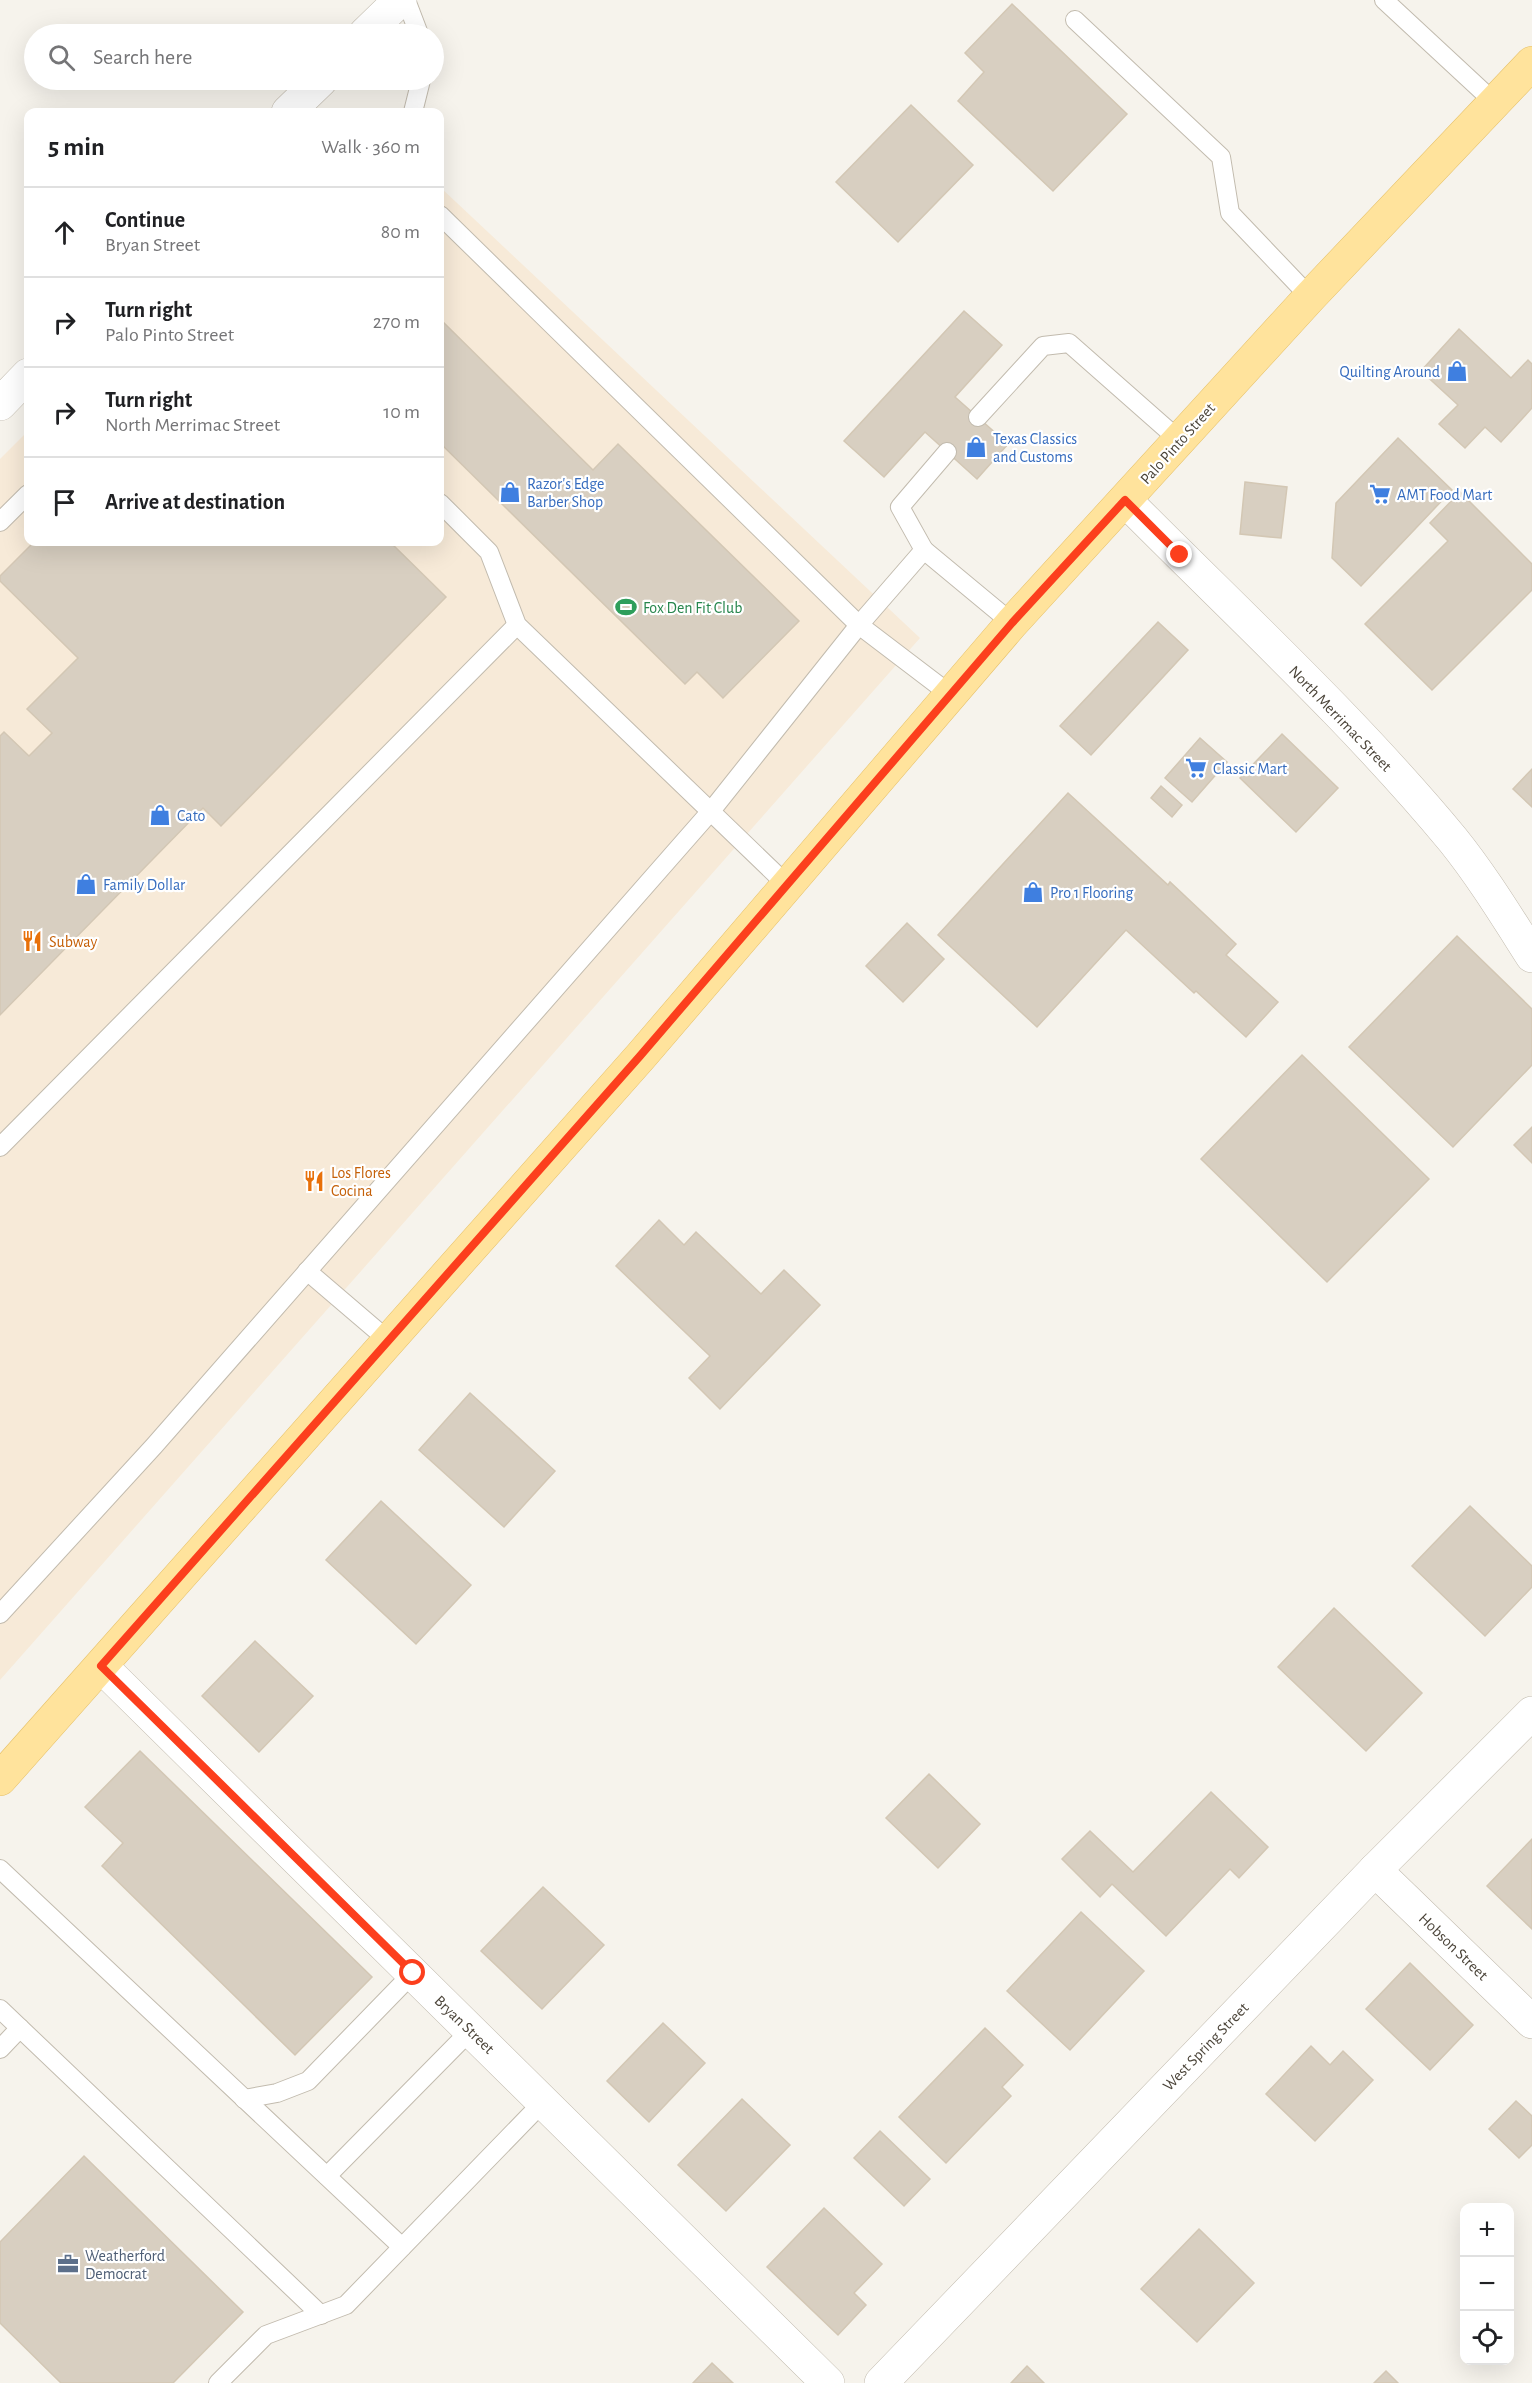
<!DOCTYPE html>
<meta charset="utf-8">
<style>
body{margin:0;font-family:"Alegreya Sans",sans-serif;background:#f2f2f2;color:#202124}
.controls{position:absolute;right:18px;bottom:18px;display:grid;overflow:hidden;border-radius:12px;box-shadow:0 6px 24px #0002}
.controls button{width:54px;height:54px;display:grid;place-items:center;padding:0;border:0;border-bottom:2px solid #e0e0e0;background:#fff;color:#202124;font:30px sans-serif}
.stop{position:absolute;width:18px;height:18px;margin:-14px;border:4px solid #fc3f1d;border-radius:50%;background:#fff}
.stop.end{background:#fc3f1d;border-color:#fff;box-shadow:0 2px 6px #0008}
.list{margin:0;padding:0;list-style:none}
h2{display:flex;justify-content:space-between;align-items:center;height:78px;margin:0;padding:0 24px;font-size:26px}
h2 small{font-size:20px;font-weight:400;color:#757577}
.list li{display:grid;grid-template-columns:39px 1fr auto;gap:18px;align-items:center;box-sizing:border-box;height:90px;padding:0 24px;border-top:2px solid #e0e0e0}
.list b{display:block;font-size:22px;white-space:nowrap}
.list p{margin:0;font-size:20px;white-space:nowrap;color:#757577}
.list em{font-size:20px;font-style:normal;color:#757577}
.icon{flex:none;width:33px;height:33px;fill:none;stroke:currentColor;stroke-width:2;stroke-linecap:round;stroke-linejoin:round}
.map{position:relative;flex:none;width:1532px;height:2383px;overflow:hidden}
.search{position:absolute;background:#fff;box-shadow:0 6px 24px #0002;left:24px;top:24px;width:420px;height:66px;display:flex;align-items:center;gap:15px;box-sizing:border-box;padding:0 21px;border-radius:33px;color:#757577;font-size:22px}
.panel{position:absolute;background:#fff;box-shadow:0 6px 24px #0002;left:24px;top:108px;width:420px;height:438px;border-radius:12px}
.map>svg:first-child{display:block}
.commercial{fill:#f7ead8}
.building{fill:#d8cfc1;stroke:#d3c7b4;stroke-width:1.5}
.lines{fill:none;stroke-linecap:round;stroke-linejoin:round}
.service-casing{stroke:#c2bbae;stroke-width:20}
.minor-casing{stroke:#c2bbae;stroke-width:34}
.tertiary-casing{stroke:#c2bbae;stroke-width:34}
.primary-casing{stroke:#e6c16a;stroke-width:34}
.service{stroke:#fff;stroke-width:18}
.minor{stroke:#fff;stroke-width:33}
.tertiary{stroke:#fff;stroke-width:33}
.primary{stroke:#ffe39c;stroke-width:33}
.route{stroke:#fc3f1d;stroke-width:8}
.labels{text-anchor:middle;stroke-width:4.5;stroke-linejoin:round;paint-order:stroke}
.shop-label{font-size:16px;fill:#366cbe;stroke:#fff;text-anchor:start}
.street-label{font-size:16px;fill:#4b4439;stroke:#fff}
.leisure-label{font-size:16px;fill:#27864d;stroke:#fff;text-anchor:start}
.food-label{font-size:16px;fill:#c56008;stroke:#fff;text-anchor:start}
.service-label{font-size:16px;fill:#4e5e75;stroke:#fff;text-anchor:start}
</style>
<div class="map">
<svg width="1532" height="2383" viewBox="0 0 1532 2383">
<rect width="100%" height="100%" fill="#f6f3ec"/>
<!-- commercial -->
<polygon class="commercial" points="440,187 920,638 0,1680 0,459 28,431 28,542 440,542"/>
<!-- building -->
<g class="building">
<polygon points="1012,4 1127,114 1053,191 958,101 984,72 965,53"/>
<polygon points="911,105 973,165 898,242 836,182"/>
<polygon points="964,311 1002,345 955,397 1008,444 977,479 925,432 884,477 844,441"/>
<polygon points="440,319 593,470 618,444 799,621 723,698 697,672 685,684 440,443"/>
<polygon points="1459,329 1511,378 1528,360 1532,364 1532,408 1501,442 1485,427 1465,448 1439,424 1458,405 1421,371"/>
<polygon points="1398,438 1452,490 1361,586 1332,558 1336,503"/>
<polygon points="1245,482 1287,487 1281,538 1240,534"/>
<polygon points="1460,492 1532,564 1532,590 1432,690 1365,624 1448,541 1430,523"/>
<polygon points="34,542 390,542 446,597 221,826 203,808 0,1015 0,736 4,732 29,756 52,733 27,709 78,658 0,581 0,576"/>
<polygon points="1158,622 1188,650 1091,755 1060,726"/>
<polygon points="1282,734 1338,788 1296,832 1240,778"/>
<polygon points="1200,738 1227,762 1192,802 1165,778"/>
<polygon points="1532,769 1532,807 1513,789"/>
<polygon points="1161,786 1182,805 1172,817 1151,798"/>
<polygon points="1068,793 1168,885 1170,882 1236,944 1226,955 1278,1002 1246,1037 1196,991 1194,993 1126,930 1037,1027 938,935"/>
<polygon points="907,923 944,959 903,1002 866,966"/>
<polygon points="1457,936 1532,1009 1532,1065 1453,1147 1349,1047"/>
<polygon points="1302,1055 1429,1179 1327,1282 1201,1159"/>
<polygon points="1532,1127 1532,1163 1514,1145"/>
<polygon points="659,1220 684,1245 696,1232 761,1294 784,1270 820,1305 720,1409 689,1378 710,1356 616,1266"/>
<polygon points="470,1393 555,1471 504,1527 419,1450"/>
<polygon points="381,1501 471,1585 416,1644 326,1560"/>
<polygon points="1470,1506 1532,1566 1532,1587 1485,1636 1412,1566"/>
<polygon points="1334,1608 1422,1693 1366,1751 1278,1667"/>
<polygon points="255,1641 313,1696 259,1752 202,1696"/>
<polygon points="140,1751 372,1977 295,2055 102,1866 123,1843 85,1807"/>
<polygon points="929,1774 980,1824 938,1868 886,1818"/>
<polygon points="1211,1792 1268,1847 1239,1878 1230,1869 1166,1936 1112,1884 1100,1897 1062,1859 1090,1831 1133,1872"/>
<polygon points="1532,1839 1532,1929 1487,1886"/>
<polygon points="543,1887 604,1945 542,2009 481,1951"/>
<polygon points="1081,1912 1144,1971 1070,2050 1007,1991"/>
<polygon points="1410,1963 1473,2025 1430,2070 1366,2009"/>
<polygon points="663,2023 705,2063 649,2122 607,2081"/>
<polygon points="985,2028 1023,2065 1002,2087 1011,2096 946,2163 899,2117"/>
<polygon points="1311,2046 1330,2065 1343,2051 1373,2080 1315,2141 1266,2094"/>
<polygon points="742,2099 790,2145 726,2211 678,2165"/>
<polygon points="1516,2101 1532,2116 1532,2145 1519,2158 1489,2129"/>
<polygon points="880,2131 930,2179 904,2206 854,2158"/>
<polygon points="84,2156 243,2312 173,2383 61,2383 0,2323 0,2242"/>
<polygon points="824,2208 882,2264 854,2293 866,2305 838,2335 767,2267"/>
<polygon points="1199,2229 1254,2283 1197,2342 1141,2289"/>
<polygon points="712,2363 733,2383 693,2383"/>
<polygon points="1027,2366 1044,2383 1011,2383"/>
<polygon points="1386,2371 1398,2383 1374,2383"/>
</g>
<g class="lines">
<defs>
<g id="service">
<polyline points="406,0 419,34"/>
<polyline points="1384,0 1494,102"/>
<polyline points="1075,20 1221,157 1230,213 1310,297"/>
<polyline points="413,112 421,80"/>
<polyline points="440,215 859,625 951,695"/>
<polyline points="978,417 1043,346 1069,343 1179,440"/>
<polyline points="440,503 489,552 517,625 787,885"/>
<polyline points="0,522 28,494"/>
<polyline points="924,550 900,507 947,452"/>
<polyline points="0,1147 517,625"/>
<polyline points="307,1271 389,1341"/>
<polyline points="0,1614 154,1446 711,811 859,625 924,550 1012,623"/>
<polyline points="0,1869 402,2247"/>
<polyline points="0,2009 321,2315"/>
<polyline points="0,2049 20,2028"/>
<polyline points="244,2099 277,2093 308,2081 413,1973"/>
<polyline points="327,2176 471,2030"/>
<polyline points="218,2383 266,2335 346,2305 543,2102"/>
</g>
<g id="minor">
<polyline points="365,34 400,0"/>
<polyline points="288,112 321,80"/>
<polyline points="0,404 28,375"/>
<path d="M1125 500C1236 612 1353 719 1453 840 1482 876 1507 917 1532 956"/>
<polyline points="101,1666 828,2383"/>
<polyline points="1375,1870 1532,2022"/>
</g>
<polyline id="tertiary" points="881,2383 1375,1870 1532,1713"/>
<polyline id="primary" points="0,1779 641,1056 1012,623 1310,297 1532,63"/>
</defs>
<!-- service casing -->
<use href="#service" class="service-casing"/>
<!-- minor casing -->
<use href="#minor" class="minor-casing"/>
<!-- tertiary casing -->
<use href="#tertiary" class="tertiary-casing"/>
<!-- primary casing -->
<use href="#primary" class="primary-casing"/>
<!-- service -->
<use href="#service" class="service"/>
<!-- minor -->
<use href="#minor" class="minor"/>
<!-- tertiary -->
<use href="#tertiary" class="tertiary"/>
<!-- primary -->
<use href="#primary" class="primary"/>
</g>
<g class="lines">
<!-- route -->
<polyline class="route" points="413,1973 101,1666 640,1056 1012,623 1125,500 1180,555"/>
</g>
<!-- icons -->
<defs>
<symbol id="shop-bare" viewBox="-9 -9 18 18"><path d="M-5-2.5h2.3a2.7 3.5 0 0 1 5.4 0H5L5.5 6h-11ZM-1.5-2.5h3a1.5 2.3 0 0 0-3 0Z" fill="#3f7fe0" stroke="#fff" stroke-width="2.5" paint-order="stroke"/></symbol>
<symbol id="supermarket-bare" viewBox="-9 -9 18 18"><path d="M-6-5.5h2.5l.6 2H6L4.5 2H-2.5L-4.4-4H-6ZM-1.5 3.2a1.3 1.3 0 1 0 .1 0ZM3 3.2a1.3 1.3 0 1 0 .1 0Z" fill="#3f7fe0" stroke="#fff" stroke-width="2.5" paint-order="stroke"/></symbol>
<symbol id="stadium-bare" viewBox="-9 -9 18 18"><path d="M0-5a6.5 5 0 1 0 0 10a6.5 5 0 1 0 0-10ZM-3.5-1.8h7v3.6h-7Z" fill="#2e9e5b" stroke="#fff" stroke-width="2.5" paint-order="stroke"/></symbol>
<symbol id="restaurant-bare" viewBox="-9 -9 18 18"><path d="M-5-6h1v4h1v-4h1v4h1v-4h1v5L-1.5 .5V6h-2V.5L-5-1ZM5-6V6H3V1.5H1.5Q1.5-4 5-6Z" fill="#e8710a" stroke="#fff" stroke-width="2.5" paint-order="stroke"/></symbol>
<symbol id="office-bare" viewBox="-9 -9 18 18"><path d="M-6-3h4V-5.5h4V-3h4V5H-6ZM-1-4.5V-3h2v-1.5ZM-6 0V1H6V0Z" fill="#5c6f8a" stroke="#fff" stroke-width="2.5" paint-order="stroke"/></symbol>
</defs>
<g fill-rule="evenodd">
<use href="#shop-bare" x="1442" y="356" width="30" height="30"/>
<use href="#shop-bare" x="961" y="432" width="30" height="30"/>
<use href="#shop-bare" x="495" y="477" width="30" height="30"/>
<use href="#supermarket-bare" x="1365" y="479" width="30" height="30"/>
<use href="#stadium-bare" x="611" y="592" width="30" height="30"/>
<use href="#supermarket-bare" x="1181" y="753" width="30" height="30"/>
<use href="#shop-bare" x="145" y="800" width="30" height="30"/>
<use href="#shop-bare" x="71" y="869" width="30" height="30"/>
<use href="#shop-bare" x="1018" y="877" width="30" height="30"/>
<use href="#restaurant-bare" x="17" y="926" width="30" height="30"/>
<use href="#restaurant-bare" x="299" y="1166" width="30" height="30"/>
<use href="#office-bare" x="53" y="2249" width="30" height="30"/>
</g>
<g class="labels">
<!-- shop labels -->
<g class="shop-label">
<text x="1440" y="377" text-anchor="end">Quilting Around</text>
<text x="993" y="444">Texas Classics<tspan x="993" dy="18">and Customs</tspan></text>
<text x="527" y="489">Razor's Edge<tspan x="527" dy="18">Barber Shop</tspan></text>
<text x="1397" y="500">AMT Food Mart</text>
<text x="1213" y="774">Classic Mart</text>
<text x="177" y="821">Cato</text>
<text x="103" y="890">Family Dollar</text>
<text x="1050" y="898">Pro 1 Flooring</text>
</g>
<!-- street labels -->
<g class="street-label">
<text transform="translate(1177 443) rotate(-48)" y="6">Palo Pinto Street</text>
<text transform="translate(1341 718) rotate(46)" y="6">North Merrimac Street</text>
<text transform="translate(1454 1946) rotate(44)" y="6">Hobson Street</text>
<text transform="translate(465 2024) rotate(44)" y="6">Bryan Street</text>
<text transform="translate(1205 2046) rotate(-46)" y="6">West Spring Street</text>
</g>
<!-- leisure labels -->
<g class="leisure-label">
<text x="643" y="613">Fox Den Fit Club</text>
</g>
<!-- food labels -->
<g class="food-label">
<text x="49" y="947">Subway</text>
<text x="331" y="1178">Los Flores<tspan x="331" dy="18">Cocina</tspan></text>
</g>
<!-- service labels -->
<g class="service-label">
<text x="85" y="2261">Weatherford<tspan x="85" dy="18">Democrat</tspan></text>
</g>
</g>
</svg>
<div class="controls">
<button>+</button>
<button>−</button>
<button><svg class="icon" aria-label="locate" viewBox="0 0 24 24"><circle cx="12" cy="12" r="6"/><path d="M12 2v4M12 18v4M2 12h4M18 12h4"/></svg></button>
</div>
<div class="stop" style="left:413px;top:1973px"></div>
<div class="stop end" style="left:1180px;top:555px"></div>
<div class="search"><svg class="icon" aria-label="search" viewBox="0 0 24 24"><circle cx="10" cy="10" r="6"/><path d="M15 15l6 6"/></svg>Search here</div>
<section class="panel">
<h2>5 min<small>Walk · 360 m</small></h2>
<ul class="list">
<li><svg class="icon" aria-label="ahead" viewBox="0 0 24 24"><path d="M12 20V5M6 11l6-6 6 6"/></svg><div><b>Continue</b><p>Bryan Street</p></div><em>80 m</em></li>
<li><svg class="icon" aria-label="right" viewBox="0 0 24 24"><path d="M7 20v-9h11M14 6l5 5-5 5"/></svg><div><b>Turn right</b><p>Palo Pinto Street</p></div><em>270 m</em></li>
<li><svg class="icon" aria-label="right" viewBox="0 0 24 24"><path d="M7 20v-9h11M14 6l5 5-5 5"/></svg><div><b>Turn right</b><p>North Merrimac Street</p></div><em>10 m</em></li>
<li><svg class="icon" aria-label="arrive" viewBox="0 0 24 24"><path d="M6 21V4h12l-3 4 3 4H6"/></svg><div><b>Arrive at destination</b></div></li>
</ul>
</section>
</div>
